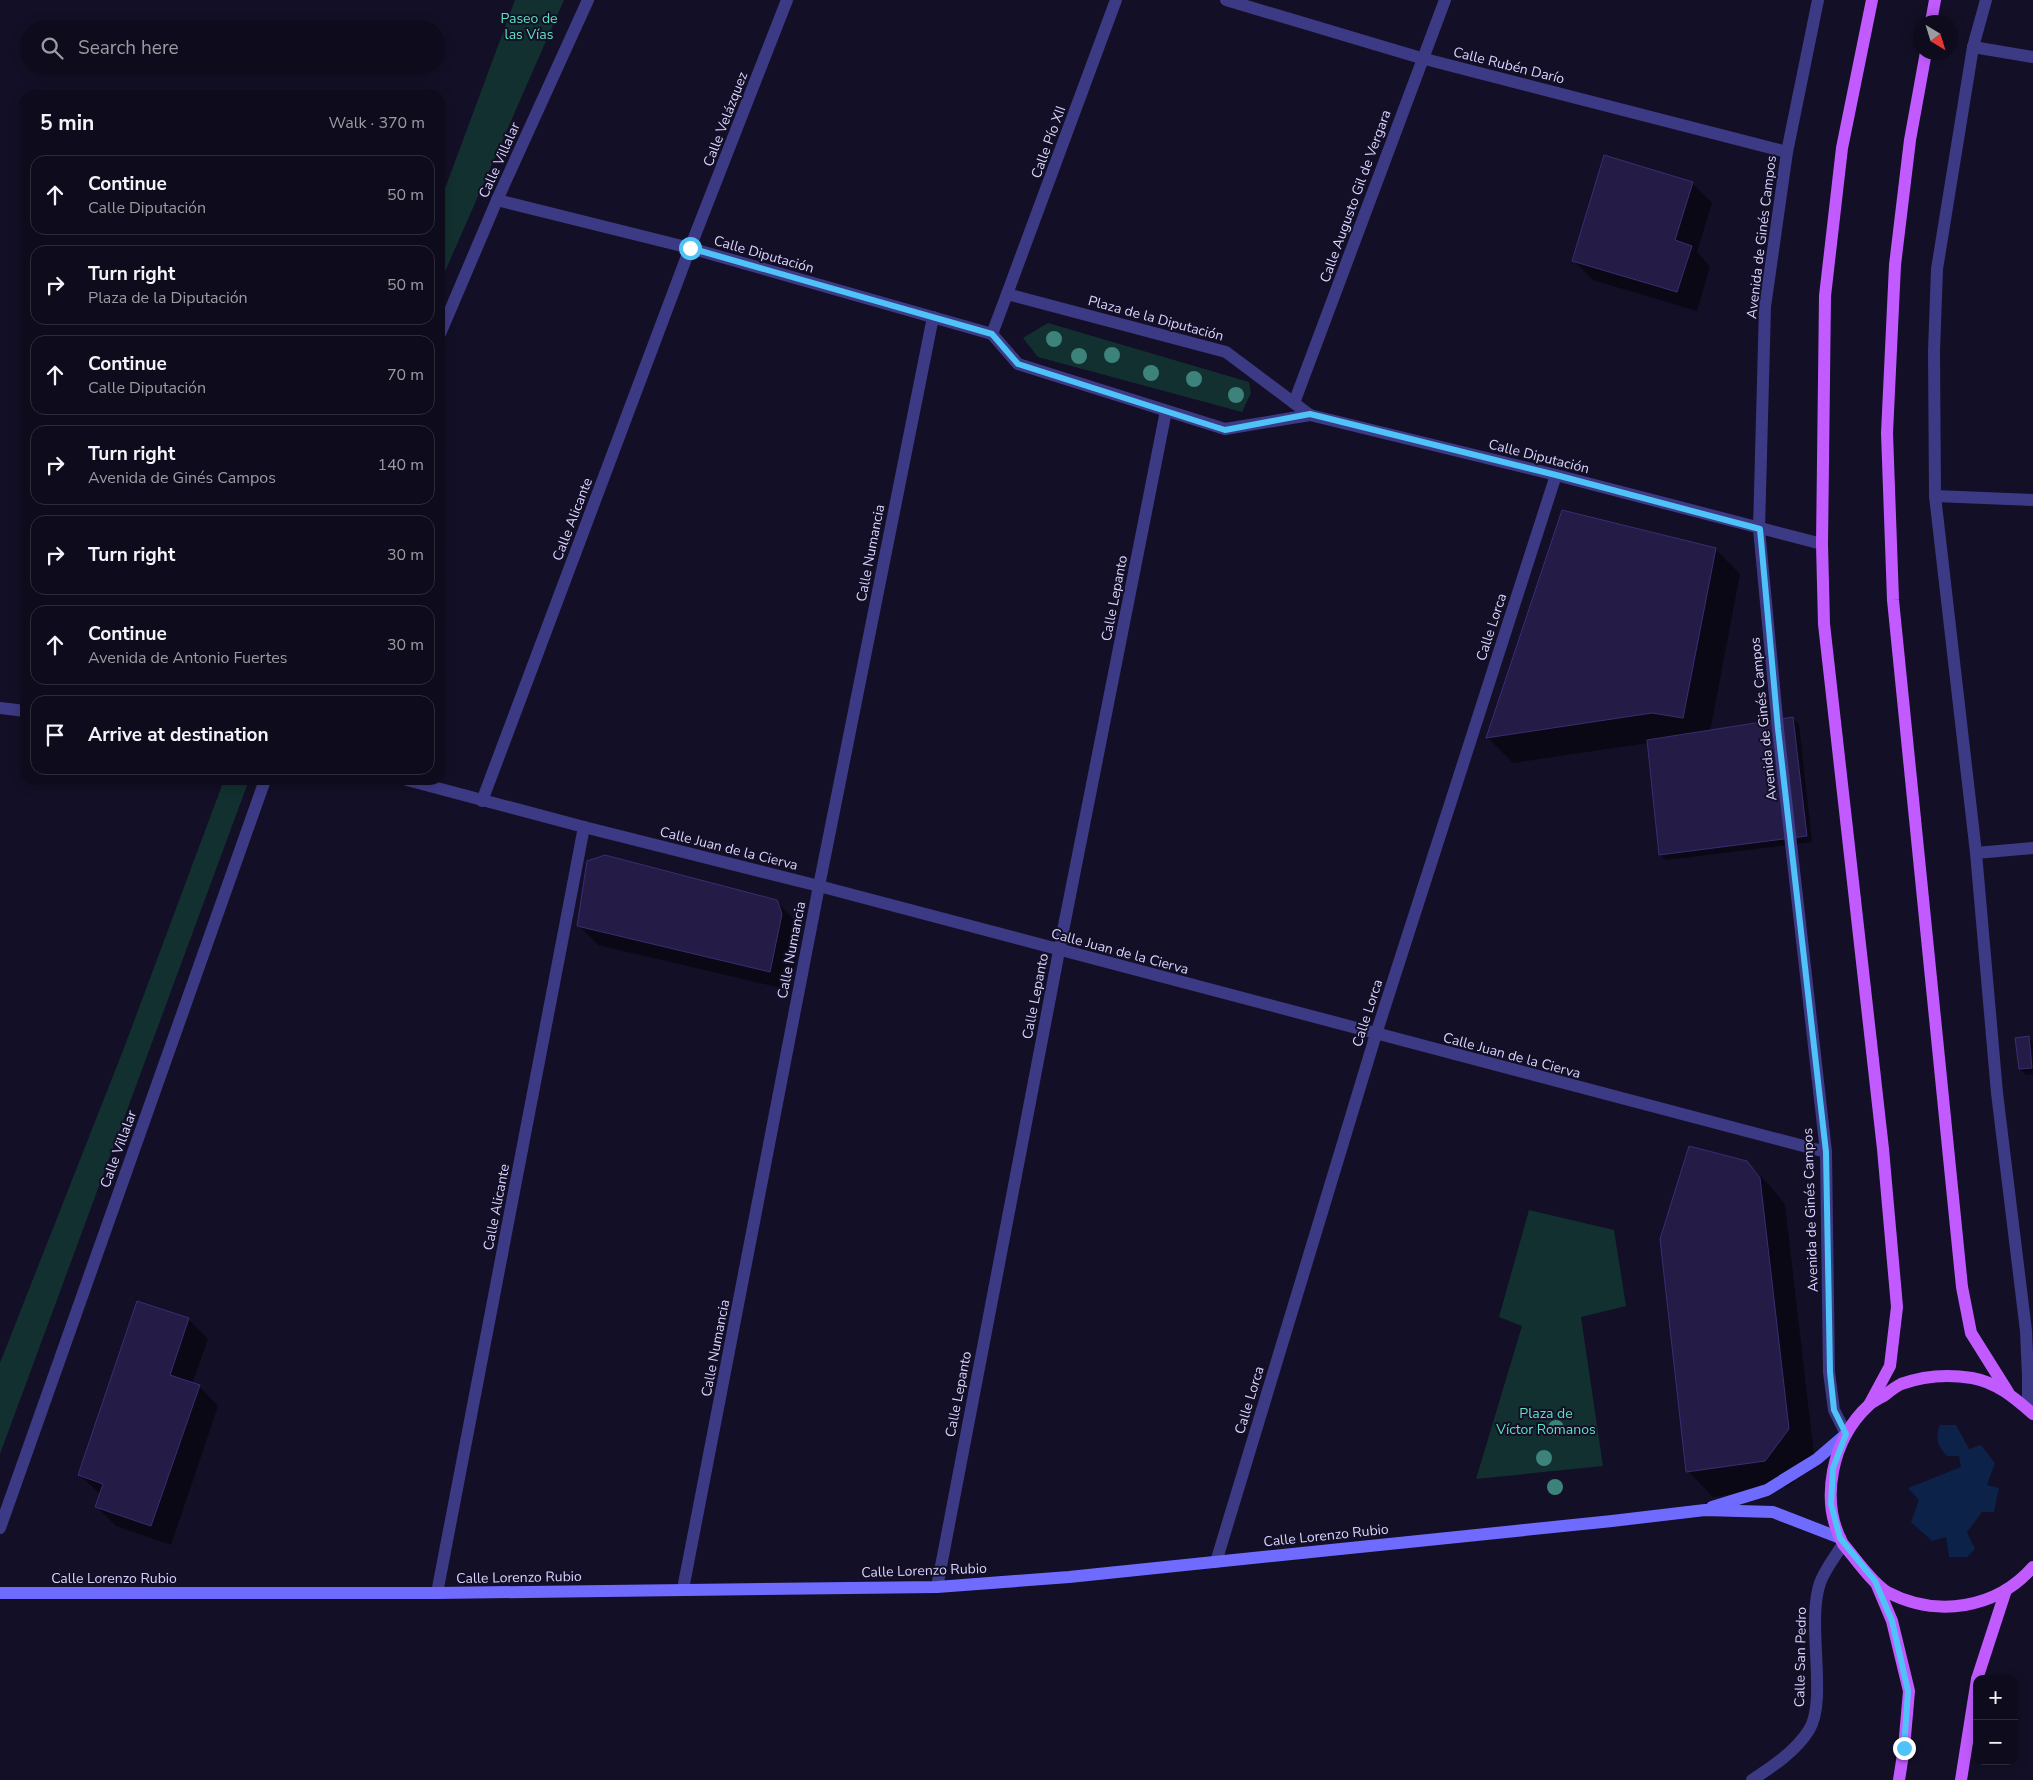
<!DOCTYPE html>
<meta charset="utf-8">
<style>
body{margin:0;font-family:"Nunito Sans",sans-serif;background:#1c1929;color:#f1f3f6}
.controls{position:absolute;right:15px;bottom:15px;display:grid;overflow:hidden;border-radius:10px;box-shadow:0 2px 12px #0003}
.controls button{width:45px;height:45px;display:grid;place-items:center;padding:0;border:0;border-bottom:1px solid #2e2b3b;background:#0e0b1c;color:#f1f3f6;font:25px sans-serif}
.compass{position:absolute;left:1913px;top:15px;width:45px;height:45px;border-radius:50%;background:#0e0b1c;box-shadow:0 2px 12px #0003;rotate:142deg}
.stop{position:absolute;width:15px;height:15px;margin:-11px;border:4px solid #4fc3f7;border-radius:50%;background:#fff}
.stop.end{background:#4fc3f7;border-color:#fff;box-shadow:0 1px 5px #0008}
.list{margin:0;padding:0;list-style:none}
h2{display:flex;justify-content:space-between;align-items:center;height:65px;margin:0;padding:0 20px;font-size:21px}
h2 small{font-size:16px;font-weight:400;color:#9b9ba3}
.list li{display:grid;grid-template-columns:32px 1fr auto;gap:15px;align-items:center;box-sizing:border-box;height:80px;margin:0 10px 10px;padding:0 10px;border:1px solid #2e2b3b;border-radius:15px}
.list b{display:block;font-size:19px;white-space:nowrap}
.list p{margin:0;font-size:16px;white-space:nowrap;color:#9b9ba3}
.list em{font-size:16px;font-style:normal;color:#9b9ba3}
.icon{flex:none;width:28px;height:28px;fill:none;stroke:currentColor;stroke-width:2;stroke-linecap:round;stroke-linejoin:round}
.map{position:relative;flex:none;width:2033px;height:1780px;overflow:hidden}
.search{position:absolute;background:#0e0b1c;box-shadow:0 2px 12px #0003;left:20px;top:20px;width:425px;height:55px;display:flex;align-items:center;gap:12px;box-sizing:border-box;padding:0 18px;border-radius:28px;color:#9b9ba3;font-size:19px}
.panel{position:absolute;background:#0e0b1c;box-shadow:0 2px 12px #0003;left:20px;top:90px;width:425px;height:695px;border-radius:15px}
.map>svg:first-child{display:block}
.green{fill:#12302f}
.water{fill:#0c2248}
.shadow{fill:#0007}
.building{fill:#241b47;stroke:#3b2d73}
.lines{fill:none;stroke-linecap:round;stroke-linejoin:round}
.minor{stroke:#3d3a85;stroke-width:12}
.secondary{stroke:#6f6bff;stroke-width:12}
.primary{stroke:#c25bff;stroke-width:12}
.tree{fill:#3d827b}
.route{stroke:#4fc3f7;stroke-width:6}
.labels{text-anchor:middle;stroke-width:4;stroke-linejoin:round;paint-order:stroke}
.park-label{font-size:14px;fill:#5fe0c0;stroke:#130f26}
.street-label{font-size:14px;fill:#d9d4ff;stroke:#130f26}
</style>
<div class="map">
<svg width="2033" height="1780" viewBox="0 0 2033 1780">
<rect width="100%" height="100%" fill="#130f26"/>
<!-- green -->
<g class="green">
<polygon points="515,0 564,0 440,283 440,202"/>
<polygon points="1048,323 1249,382 1251,393 1242,412 1038,357 1023,338"/>
<polygon points="224,780 249,780 0,1454 0,1363 124,1048"/>
<polygon points="1529,1210 1614,1230 1626,1306 1581,1317 1603,1466 1476,1479 1522,1326 1499,1317"/>
</g>
<!-- water -->
<path class="water" d="M1940 1425H1956L1969 1449 1981 1445 1995 1463 1987 1485 1999 1488 1994 1512H1982L1967 1532 1975 1549 1967 1557H1949L1946 1537 1932 1541 1911 1522 1919 1500 1908 1488 1961 1467 1959 1456H1947C1937 1446 1935 1438 1940 1425Z"/>
<!-- shadow -->
<g class="shadow">
<polygon points="1692,183 1712,203 1697,252 1710,266 1697,311 1593,280 1573,260"/>
<polygon points="1715,549 1740,574 1710,732 1793,719 1799,725 1812,842 1666,860 1660,854 1648,743 1513,763 1487,737"/>
<polygon points="776,902 796,921 801,934 790,990 598,945 578,925"/>
<polygon points="2028,1038 2033,1042 2033,1074 2026,1075 2020,1069"/>
<polygon points="1746,1162 1772,1188 1785,1205 1814,1455 1790,1486 1713,1497 1688,1471"/>
<polygon points="188,1319 208,1339 192,1384 199,1386 218,1406 171,1545 116,1526 97,1507 101,1495 80,1475"/>
</g>
<!-- building -->
<g class="building">
<polygon points="1604,155 1693,182 1675,240 1692,246 1677,292 1572,261"/>
<polygon points="1562,510 1716,548 1683,718 1652,713 1486,738"/>
<polygon points="1793,717 1807,836 1659,855 1647,740"/>
<polygon points="605,855 777,900 782,914 770,972 577,926 587,861"/>
<polygon points="2029,1036 2032,1068 2019,1069 2015,1038"/>
<polygon points="1689,1146 1747,1161 1760,1178 1789,1429 1765,1461 1686,1472 1660,1239"/>
<polygon points="137,1301 189,1318 170,1375 200,1385 151,1526 95,1507 103,1484 78,1475"/>
</g>
<g class="lines">
<!-- minor -->
<g class="minor">
<polyline points="1226,0 1421,58 1787,152"/>
<polyline points="1818,0 1787,152 1765,307 1759,529 1778,729 1826,1152 1829,1372 1834,1410 1846,1434"/>
<polyline points="1986,0 1973,47 1937,269 1934,351 1935,496 1976,853 1997,1093 2026,1331 2028,1376 2028,1409"/>
<polyline points="1973,47 2033,57"/>
<polyline points="497,200 690,248 992,334"/>
<polygon points="1007,294 1226,352 1310,415 1225,429 1018,364 992,334"/>
<polyline points="1007,294 1116,0"/>
<polyline points="440,334 497,200 588,0"/>
<polyline points="1294,403 1445,0"/>
<polyline points="1310,415 1556,475 1822,544"/>
<polyline points="1935,496 2033,500"/>
<polyline points="0,708 25,711"/>
<polyline points="407,780 584,827 819,886 1826,1152"/>
<polyline points="482,801 690,248 787,0"/>
<polyline points="1976,853 2033,848"/>
<polyline points="0,1528 265,780"/>
<polyline points="1216,1562 1376,1034 1556,475"/>
<polyline points="937,1587 1059,951 1166,411"/>
<polyline points="683,1589 819,886 933,317"/>
<polyline points="437,1593 584,827"/>
<path d="M1752 1780C1772 1767 1796 1751 1809 1730 1828 1700 1806 1623 1820 1583 1825 1569 1835 1557 1843 1544"/>
</g>
<!-- secondary -->
<g class="secondary">
<polyline points="1712,1507 1767,1490 1817,1459 1846,1434"/>
<polyline points="0,1593 437,1593 937,1587 1069,1577 1612,1521 1705,1510 1773,1512 1840,1538"/>
</g>
<!-- primary -->
<g class="primary">
<polyline points="1931,22 1935,0"/>
<polyline points="1926,52 1910,140 1895,265 1887,433 1893,600 1962,1287 1971,1333 2008,1392"/>
<polyline points="1869,1405 1890,1366 1897,1307 1883,1149 1824,624 1822,544 1825,296 1842,148 1872,0"/>
<path d="M2033 1414C2015 1398 1996 1382 1972 1378 1948 1374 1923 1376 1901 1384 1895 1387 1890 1391 1885 1395 1880 1398 1873 1401 1869 1405 1832 1439 1819 1500 1843 1544 1855 1558 1872 1583 1887 1592 1937 1618 1996 1609 2033 1567"/>
<polyline points="1876,1583 1892,1621 1909,1691 1904,1748 1899,1780"/>
<polyline points="1977,1679 2006,1590"/>
<polyline points="1961,1780 1977,1679"/>
</g>
</g>
<!-- trees -->
<g class="tree">
<circle cx="1054" cy="339" r="8"/>
<circle cx="1112" cy="355" r="8"/>
<circle cx="1079" cy="356" r="8"/>
<circle cx="1151" cy="373" r="8"/>
<circle cx="1194" cy="379" r="8"/>
<circle cx="1236" cy="395" r="8"/>
<circle cx="1556" cy="1428" r="8"/>
<circle cx="1544" cy="1458" r="8"/>
<circle cx="1555" cy="1487" r="8"/>
</g>
<g class="lines">
<!-- route -->
<polyline class="route" points="690,248 992,334 1018,364 1225,430 1310,414 1556,475 1760,529 1778,729 1826,1152 1830,1372 1834,1410 1846,1434 1833,1468 1831,1504 1840,1538 1875,1581 1892,1621 1908,1691 1904,1748"/>
</g>
<g class="labels">
<!-- park labels -->
<g class="park-label">
<text x="529" y="23">Paseo de<tspan x="529" dy="16">las Vías</tspan></text>
<text x="1546" y="1418">Plaza de<tspan x="1546" dy="16">Víctor Romanos</tspan></text>
</g>
<!-- street labels -->
<g class="street-label">
<text transform="translate(1509 65) rotate(14)" y="5">Calle Rubén Darío</text>
<text transform="translate(725 119) rotate(-69)" y="5">Calle Velázquez</text>
<text transform="translate(1048 142) rotate(-70)" y="5">Calle Pío XII</text>
<text transform="translate(499 160) rotate(-66)" y="5">Calle Villalar</text>
<text transform="translate(1355 196) rotate(-70)" y="5">Calle Augusto Gil de Vergara</text>
<text transform="translate(1761 237) rotate(-83)" y="5">Avenida de Ginés Campos</text>
<text transform="translate(764 254) rotate(16)" y="5">Calle Diputación</text>
<text transform="translate(1156 318) rotate(15)" y="5">Plaza de la Diputación</text>
<text transform="translate(1539 456) rotate(14)" y="5">Calle Diputación</text>
<text transform="translate(572 519) rotate(-69)" y="5">Calle Alicante</text>
<text transform="translate(870 553) rotate(-79)" y="5">Calle Numancia</text>
<text transform="translate(1114 598) rotate(-79)" y="5">Calle Lepanto</text>
<text transform="translate(1491 627) rotate(-72)" y="5">Calle Lorca</text>
<text transform="translate(1763 719) rotate(-96)" y="5">Avenida de Ginés Campos</text>
<text transform="translate(729 848) rotate(14)" y="5">Calle Juan de la Cierva</text>
<text transform="translate(791 950) rotate(-79)" y="5">Calle Numancia</text>
<text transform="translate(1120 951) rotate(15)" y="5">Calle Juan de la Cierva</text>
<text transform="translate(1035 996) rotate(-79)" y="5">Calle Lepanto</text>
<text transform="translate(1367 1013) rotate(-72)" y="5">Calle Lorca</text>
<text transform="translate(1512 1055) rotate(15)" y="5">Calle Juan de la Cierva</text>
<text transform="translate(118 1149) rotate(-70)" y="5">Calle Villalar</text>
<text transform="translate(496 1207) rotate(-79)" y="5">Calle Alicante</text>
<text transform="translate(1810 1210) rotate(-92)" y="5">Avenida de Ginés Campos</text>
<text transform="translate(715 1348) rotate(-79)" y="5">Calle Numancia</text>
<text transform="translate(958 1394) rotate(-79)" y="5">Calle Lepanto</text>
<text transform="translate(1249 1400) rotate(-73)" y="5">Calle Lorca</text>
<text transform="translate(1326 1535) rotate(-6)" y="5">Calle Lorenzo Rubio</text>
<text transform="translate(924 1570) rotate(-2)" y="5">Calle Lorenzo Rubio</text>
<text transform="translate(519 1577) rotate(-1)" y="5">Calle Lorenzo Rubio</text>
<text x="114" y="1583">Calle Lorenzo Rubio</text>
<text transform="translate(1800 1657) rotate(-89)" y="5">Calle San Pedro</text>
</g>
</g>
</svg>
<div class="controls">
<button>+</button>
<button>−</button>
</div>
<svg class="compass" viewBox="-18 -18 36 36"><path d="M0-13l5 13h-10z" fill="#e53935"/><path d="M0 13l5-13h-10z" fill="#9b9ba3"/></svg>
<div class="stop" style="left:690px;top:248px"></div>
<div class="stop end" style="left:1904px;top:1748px"></div>
<div class="search"><svg class="icon" aria-label="search" viewBox="0 0 24 24"><circle cx="10" cy="10" r="6"/><path d="M15 15l6 6"/></svg>Search here</div>
<section class="panel">
<h2>5 min<small>Walk · 370 m</small></h2>
<ul class="list">
<li><svg class="icon" aria-label="ahead" viewBox="0 0 24 24"><path d="M12 20V5M6 11l6-6 6 6"/></svg><div><b>Continue</b><p>Calle Diputación</p></div><em>50 m</em></li>
<li><svg class="icon" aria-label="right" viewBox="0 0 24 24"><path d="M7 20v-9h11M14 6l5 5-5 5"/></svg><div><b>Turn right</b><p>Plaza de la Diputación</p></div><em>50 m</em></li>
<li><svg class="icon" aria-label="ahead" viewBox="0 0 24 24"><path d="M12 20V5M6 11l6-6 6 6"/></svg><div><b>Continue</b><p>Calle Diputación</p></div><em>70 m</em></li>
<li><svg class="icon" aria-label="right" viewBox="0 0 24 24"><path d="M7 20v-9h11M14 6l5 5-5 5"/></svg><div><b>Turn right</b><p>Avenida de Ginés Campos</p></div><em>140 m</em></li>
<li><svg class="icon" aria-label="right" viewBox="0 0 24 24"><path d="M7 20v-9h11M14 6l5 5-5 5"/></svg><div><b>Turn right</b></div><em>30 m</em></li>
<li><svg class="icon" aria-label="ahead" viewBox="0 0 24 24"><path d="M12 20V5M6 11l6-6 6 6"/></svg><div><b>Continue</b><p>Avenida de Antonio Fuertes</p></div><em>30 m</em></li>
<li><svg class="icon" aria-label="arrive" viewBox="0 0 24 24"><path d="M6 21V4h12l-3 4 3 4H6"/></svg><div><b>Arrive at destination</b></div></li>
</ul>
</section>
</div>
